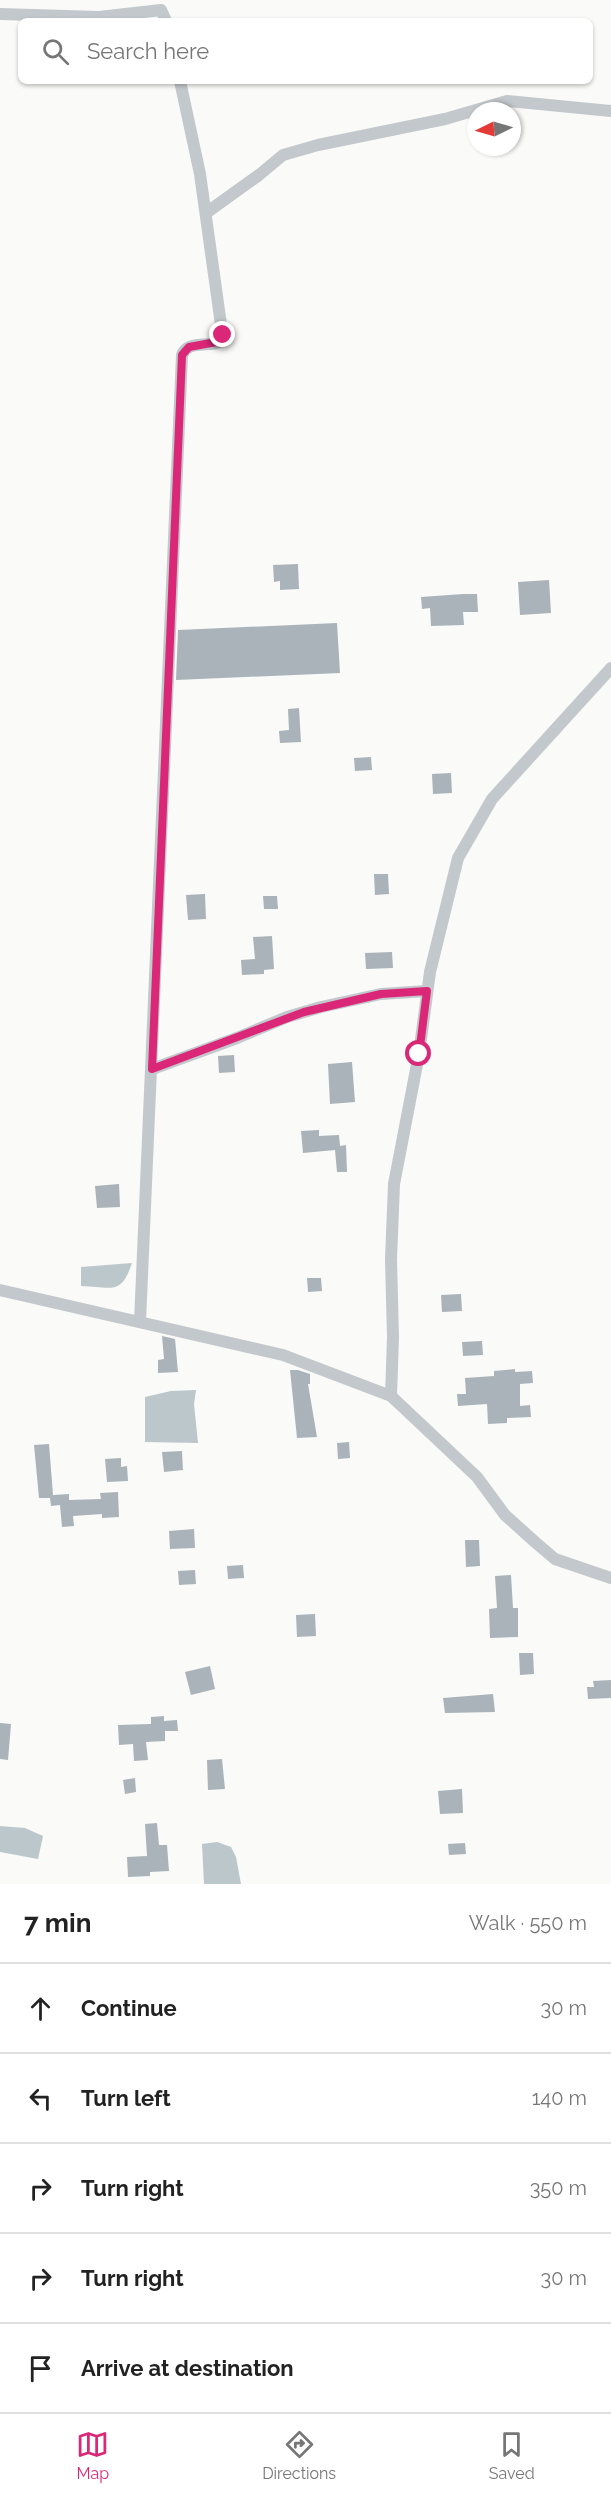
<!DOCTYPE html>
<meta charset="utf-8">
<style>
body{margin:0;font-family:Raleway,sans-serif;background:#f6f6f6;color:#222}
.compass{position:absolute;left:467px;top:102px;width:54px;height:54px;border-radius:50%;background:#fff;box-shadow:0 2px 4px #0004;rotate:265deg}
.stop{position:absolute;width:18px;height:18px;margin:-14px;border:4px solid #db2777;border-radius:50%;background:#fff}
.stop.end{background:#db2777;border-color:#fff;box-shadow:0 2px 6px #0008}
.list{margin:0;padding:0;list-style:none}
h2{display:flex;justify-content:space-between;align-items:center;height:78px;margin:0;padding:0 24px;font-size:26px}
h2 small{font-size:20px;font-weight:400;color:#767676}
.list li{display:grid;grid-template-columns:39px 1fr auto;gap:18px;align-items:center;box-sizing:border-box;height:90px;padding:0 24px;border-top:2px solid #e0e0e0}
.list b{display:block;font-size:22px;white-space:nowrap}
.list em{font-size:20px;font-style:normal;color:#767676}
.icon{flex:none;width:33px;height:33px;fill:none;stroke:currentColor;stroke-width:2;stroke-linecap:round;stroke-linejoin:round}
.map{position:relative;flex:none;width:611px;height:1884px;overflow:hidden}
.search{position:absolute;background:#fff;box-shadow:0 2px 4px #0004;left:18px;right:18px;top:18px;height:66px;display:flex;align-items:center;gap:15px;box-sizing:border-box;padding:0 21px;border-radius:9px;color:#767676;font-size:22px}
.sheet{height:528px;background:#fff}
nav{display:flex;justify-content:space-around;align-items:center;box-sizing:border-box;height:84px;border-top:2px solid #e0e0e0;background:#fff;font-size:16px;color:#767676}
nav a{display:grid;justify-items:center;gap:3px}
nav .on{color:#db2777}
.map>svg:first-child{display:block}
.water{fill:#bbc7cb}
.building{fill:#aab3b9}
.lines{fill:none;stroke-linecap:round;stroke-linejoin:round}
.street{stroke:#c3c8cc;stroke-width:12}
.route{stroke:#db2777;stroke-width:8}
</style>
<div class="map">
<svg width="611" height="1884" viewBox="0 0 611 1884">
<rect width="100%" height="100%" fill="#fafaf8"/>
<!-- water -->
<g class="water">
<path d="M132 1263C121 1296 112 1287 81 1286V1267Z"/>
<polygon points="196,1390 194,1404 198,1443 145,1442 145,1397 171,1391"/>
<polygon points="0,1826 25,1828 43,1836 38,1859 0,1852"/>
<polygon points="217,1842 231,1847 236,1857 241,1884 204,1884 202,1844"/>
</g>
<!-- building -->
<g class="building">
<polygon points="298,564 299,589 280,590 280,581 274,582 273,565"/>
<polygon points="549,580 551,613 520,615 518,582"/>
<polygon points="463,594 477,594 478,612 463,612 464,625 431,626 430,608 422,609 421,597"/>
<polygon points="337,623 340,673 176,680 178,630"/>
<polygon points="299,708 301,742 280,743 279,731 289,730 288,709"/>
<polygon points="371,757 372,770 355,771 354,758"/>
<polygon points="451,773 452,793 433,794 432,774"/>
<polygon points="374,874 388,874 389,894 375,895"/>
<polygon points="205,894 206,919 188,920 186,895"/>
<polygon points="263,896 277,896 278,909 264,909"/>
<polygon points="272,936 274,969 264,970 264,974 242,975 241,960 255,959 253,937"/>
<polygon points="392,952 393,968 366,969 365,953"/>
<polygon points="234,1055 235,1072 219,1073 218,1056"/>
<polygon points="352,1062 355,1102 330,1104 328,1064"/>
<polygon points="319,1130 319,1136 339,1135 340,1146 346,1145 347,1172 337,1172 335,1150 303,1153 301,1131"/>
<polygon points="119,1184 120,1207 97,1208 95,1186"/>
<polygon points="307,1278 321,1278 322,1291 308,1292"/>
<polygon points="461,1294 462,1311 442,1312 441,1295"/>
<polygon points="162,1336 175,1339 178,1372 158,1373 158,1360 164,1359"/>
<polygon points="482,1341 483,1355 463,1356 462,1342"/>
<polygon points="515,1369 515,1372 532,1371 533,1383 520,1384 520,1406 530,1405 531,1417 507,1418 507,1423 488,1424 487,1404 458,1406 457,1394 466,1394 465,1378 494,1376 494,1371"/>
<polygon points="290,1370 298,1370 310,1374 310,1384 308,1384 317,1437 297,1438"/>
<polygon points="349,1442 350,1458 338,1459 337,1443"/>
<polygon points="49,1444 53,1495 69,1494 69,1500 101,1499 100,1493 118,1492 119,1517 102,1518 102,1514 73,1516 74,1526 62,1527 60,1505 51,1506 50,1498 39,1498 34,1445"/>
<polygon points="182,1451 183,1470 164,1472 162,1452"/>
<polygon points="121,1458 121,1467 127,1466 128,1481 107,1482 105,1459"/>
<polygon points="194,1529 195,1548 170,1549 169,1531"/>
<polygon points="465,1540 479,1540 480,1566 466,1567"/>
<polygon points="243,1565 244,1578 228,1579 227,1566"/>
<polygon points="195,1570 196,1584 179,1585 178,1571"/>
<polygon points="511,1575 513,1608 518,1608 518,1637 490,1638 489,1609 497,1608 495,1576"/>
<polygon points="315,1614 316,1636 297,1637 296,1615"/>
<polygon points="519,1653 533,1653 534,1674 520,1675"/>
<polygon points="210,1666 215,1689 191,1695 185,1672"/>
<polygon points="611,1680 611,1698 588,1699 587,1687 594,1687 593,1681"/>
<polygon points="493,1694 495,1712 445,1713 443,1698"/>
<polygon points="164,1716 164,1721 177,1720 178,1731 165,1731 165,1741 146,1742 148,1760 134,1761 133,1744 119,1745 118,1725 151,1724 151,1717"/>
<polygon points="0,1723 11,1724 8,1760 0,1759"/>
<polygon points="222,1759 225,1789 208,1790 207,1760"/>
<polygon points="135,1778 136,1792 125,1794 123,1780"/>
<polygon points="462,1789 463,1813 440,1814 438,1791"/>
<polygon points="157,1823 159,1845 167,1845 169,1871 150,1872 150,1876 128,1877 127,1857 147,1856 145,1824"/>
<polygon points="465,1843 466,1854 449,1855 448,1844"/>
</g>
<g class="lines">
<!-- street -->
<g class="street">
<polyline points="0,14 99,17 161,10 166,21"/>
<polyline points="206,213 259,175 283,155 318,145 445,119 507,101 611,111"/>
<polyline points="152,1069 237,1038 287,1017 321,1007 381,994 427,991"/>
<polyline points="0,1290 283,1355 391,1396 477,1477 505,1515 535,1542 555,1559 611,1578"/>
<path d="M140 1322 182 355C188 338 213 350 223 339L200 174 180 81"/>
<polyline points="391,1396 393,1337 391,1259 394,1184 419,1054 430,972 458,858 492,799 611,668"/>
</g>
</g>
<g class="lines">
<!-- route -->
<polyline class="route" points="223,335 222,341 189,347 182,355 152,1069 304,1012 381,994 427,991 419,1054"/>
</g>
</svg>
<svg class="compass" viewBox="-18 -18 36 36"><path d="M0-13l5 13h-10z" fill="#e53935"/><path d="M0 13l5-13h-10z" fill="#767676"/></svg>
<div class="stop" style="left:419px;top:1054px"></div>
<div class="stop end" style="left:223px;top:335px"></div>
<div class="search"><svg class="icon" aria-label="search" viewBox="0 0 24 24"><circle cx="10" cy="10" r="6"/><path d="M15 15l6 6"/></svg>Search here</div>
</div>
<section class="sheet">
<h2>7 min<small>Walk · 550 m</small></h2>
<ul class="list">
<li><svg class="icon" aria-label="ahead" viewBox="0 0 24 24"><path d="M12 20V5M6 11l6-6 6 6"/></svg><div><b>Continue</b></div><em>30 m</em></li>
<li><svg class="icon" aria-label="left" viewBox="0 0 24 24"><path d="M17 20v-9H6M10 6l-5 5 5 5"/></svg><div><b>Turn left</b></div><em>140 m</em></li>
<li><svg class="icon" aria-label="right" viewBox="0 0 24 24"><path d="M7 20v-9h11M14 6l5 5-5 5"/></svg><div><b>Turn right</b></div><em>350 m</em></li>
<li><svg class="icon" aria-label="right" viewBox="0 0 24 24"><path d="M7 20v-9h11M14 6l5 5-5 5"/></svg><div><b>Turn right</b></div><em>30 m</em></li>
<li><svg class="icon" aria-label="arrive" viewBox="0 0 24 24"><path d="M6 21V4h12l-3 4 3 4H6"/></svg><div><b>Arrive at destination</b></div></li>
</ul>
</section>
<nav>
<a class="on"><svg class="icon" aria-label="map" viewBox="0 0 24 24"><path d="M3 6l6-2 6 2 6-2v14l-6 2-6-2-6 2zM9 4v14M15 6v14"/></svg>Map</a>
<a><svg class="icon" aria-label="directions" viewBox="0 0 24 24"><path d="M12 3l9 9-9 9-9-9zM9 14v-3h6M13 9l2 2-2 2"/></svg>Directions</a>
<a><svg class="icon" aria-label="saved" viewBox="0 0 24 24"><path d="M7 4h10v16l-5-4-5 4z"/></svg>Saved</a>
</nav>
